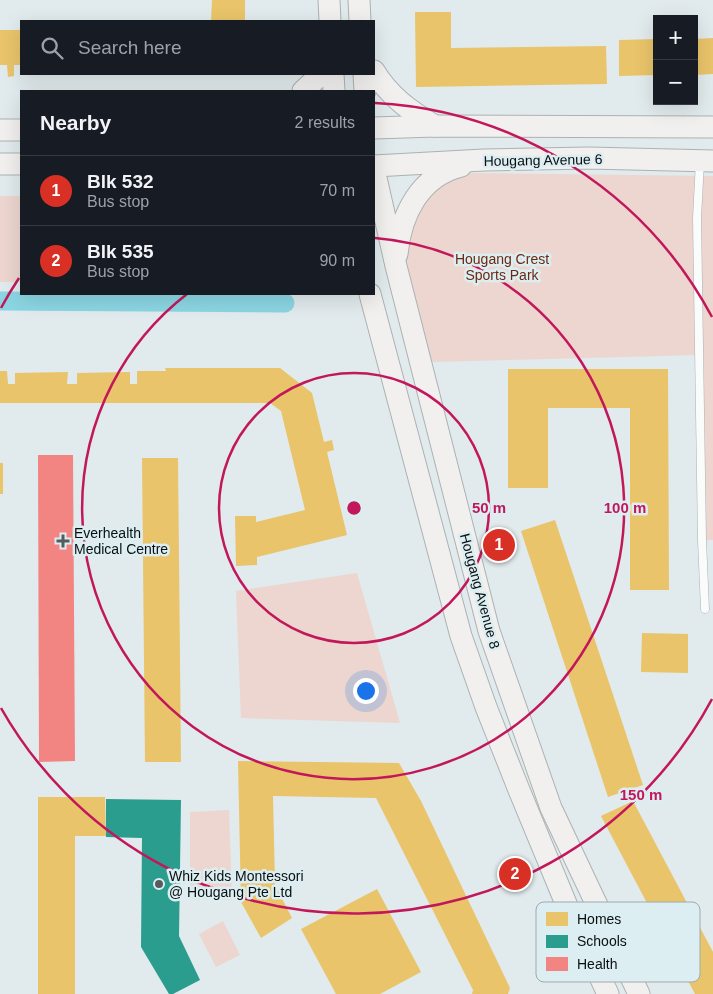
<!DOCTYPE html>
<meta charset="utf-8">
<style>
body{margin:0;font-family:Arial,sans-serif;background:#242831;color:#f1f3f6}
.controls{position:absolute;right:15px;top:15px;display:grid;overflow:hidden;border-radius:0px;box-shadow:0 5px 20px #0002}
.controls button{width:45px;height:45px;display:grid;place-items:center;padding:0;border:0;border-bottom:1px solid #363941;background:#171b24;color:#f1f3f6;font:25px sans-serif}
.you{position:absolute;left:365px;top:690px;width:18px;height:18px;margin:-12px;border:4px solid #fff;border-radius:50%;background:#1a73e8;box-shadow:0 0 0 8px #1a73e833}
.badge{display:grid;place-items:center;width:32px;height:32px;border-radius:50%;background:#d93025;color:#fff;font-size:16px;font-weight:700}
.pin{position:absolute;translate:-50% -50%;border:2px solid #fff;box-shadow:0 1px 5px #0006}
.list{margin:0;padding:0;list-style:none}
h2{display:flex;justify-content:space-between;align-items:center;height:65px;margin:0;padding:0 20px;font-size:21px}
h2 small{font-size:16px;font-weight:400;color:#9ea1a6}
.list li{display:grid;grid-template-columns:32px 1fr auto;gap:15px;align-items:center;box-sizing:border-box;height:70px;padding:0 20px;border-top:1px solid #363941}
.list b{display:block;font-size:19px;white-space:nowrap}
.list p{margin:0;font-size:16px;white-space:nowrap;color:#9ea1a6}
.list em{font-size:16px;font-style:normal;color:#9ea1a6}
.icon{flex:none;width:28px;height:28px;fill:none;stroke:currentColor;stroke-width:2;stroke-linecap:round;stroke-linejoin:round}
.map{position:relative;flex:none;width:713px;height:994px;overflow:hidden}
.search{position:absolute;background:#171b24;box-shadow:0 5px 20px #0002;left:20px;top:20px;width:355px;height:55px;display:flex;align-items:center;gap:12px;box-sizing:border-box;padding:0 18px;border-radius:0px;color:#9ea1a6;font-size:19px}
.panel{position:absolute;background:#171b24;box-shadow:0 5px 20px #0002;left:20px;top:90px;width:355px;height:205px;border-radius:0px}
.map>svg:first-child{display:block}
.green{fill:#ecd6cf}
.homes{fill:#e9c46a}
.schools{fill:#2a9d8f}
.health{fill:#f28482}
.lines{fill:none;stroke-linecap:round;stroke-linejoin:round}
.canal{stroke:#8bd6e3;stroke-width:19}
.lane-casing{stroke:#abb2b3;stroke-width:9}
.secondary-casing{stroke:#abb2b3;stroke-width:23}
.lane{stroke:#fafcfc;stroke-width:8}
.secondary{stroke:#f2f0ef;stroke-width:21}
.ring{fill:none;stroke:#c2185b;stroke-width:2.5}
.poi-dot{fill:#555c5d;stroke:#dceef1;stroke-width:2}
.labels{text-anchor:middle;stroke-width:5;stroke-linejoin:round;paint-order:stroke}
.street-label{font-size:14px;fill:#090f10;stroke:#dceef1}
.park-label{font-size:14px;fill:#6c2811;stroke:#dceef1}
.poi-label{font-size:14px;fill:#090f10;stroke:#dceef1;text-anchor:start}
.key{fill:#dceef1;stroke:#9dabae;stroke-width:1}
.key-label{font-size:14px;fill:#090f10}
.centre{fill:#c2185b;stroke:#dceef1;stroke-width:2.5}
.ring-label{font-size:15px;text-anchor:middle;font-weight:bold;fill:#c2185b;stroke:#dceef1;stroke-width:5;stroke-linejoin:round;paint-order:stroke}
</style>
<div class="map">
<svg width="713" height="994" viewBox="0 0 713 994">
<rect width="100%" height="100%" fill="#e1eaec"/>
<!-- green -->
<g class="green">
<polygon points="463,173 713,176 713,540 702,540 700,355 432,362 405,264 411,224 429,194"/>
<rect x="0" y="196" width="21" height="86"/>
<polygon points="357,573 400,723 241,718 236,591"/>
<polygon points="229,810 232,900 190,898 190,812"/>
<polygon points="223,921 240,955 216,967 199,934"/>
</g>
<!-- homes -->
<g class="homes">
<polygon points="212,0 245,0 245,21 211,21"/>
<polygon points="415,12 451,12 451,48 606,46 607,84 416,87"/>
<polygon points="0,30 21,30 21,65 14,65 14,76 8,77 7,65 0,65"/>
<polygon points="713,38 713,74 694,75 694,39"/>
<polygon points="657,39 657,75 619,76 619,40"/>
<polygon points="165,368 280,368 312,393 324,442 332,440 334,450 327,452 347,535 257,557 257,565 236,566 235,516 256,516 256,522 305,510 281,411 270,403 0,403 0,371 7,371 8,384 15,384 15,373 68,372 67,384 77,384 77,373 130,372 130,384 137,384 137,371 166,371"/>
<polygon points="508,369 668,369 669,590 630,590 630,408 548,408 548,488 508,488"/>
<polygon points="142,458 178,458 181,762 145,762"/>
<rect x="0" y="463" width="3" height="31"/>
<polygon points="555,520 643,785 608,797 521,531"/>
<polygon points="642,633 688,634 688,673 641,672"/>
<polygon points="238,761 399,763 421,801 510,988 508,994 472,994 473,990 376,798 273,796 275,885 292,918 261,938 241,902"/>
<polygon points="38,797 105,797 106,836 75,836 75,994 38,994"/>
<polygon points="633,801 713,952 713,994 695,994 601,816"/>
<polygon points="377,889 421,972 380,994 336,994 301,929"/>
</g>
<!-- schools -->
<polygon class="schools" points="106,799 181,800 179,936 200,980 173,994 169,994 141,947 142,838 106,837"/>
<!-- health -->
<polygon class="health" points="38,455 73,455 75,761 39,762"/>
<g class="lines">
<!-- canal -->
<polyline class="canal" points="0,301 285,303"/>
<defs>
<polyline id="lane" points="700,161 697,218 702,540 705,609"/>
<g id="secondary">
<polyline points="329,0 330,21"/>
<polyline points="359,0 360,21"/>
<path d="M374 71C389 96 410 111 435 126"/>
<polyline points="333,74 334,91"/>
<polyline points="364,74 365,91"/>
<polyline points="303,91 316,79 318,74"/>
<polyline points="374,128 435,126 713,127"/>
<polyline points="0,130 21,130"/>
<polyline points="0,164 21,164"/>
<polyline points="374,166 484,160 589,158 713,161"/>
<polyline points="374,169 396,266 489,631 551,808 639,994"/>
<path d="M397 254C401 214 420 176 461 166"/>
<polyline points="370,294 461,636 486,707 519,790 567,906 608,994"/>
</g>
</defs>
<!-- lane casing -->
<use href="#lane" class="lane-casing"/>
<!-- secondary casing -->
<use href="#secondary" class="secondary-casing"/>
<!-- lane -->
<use href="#lane" class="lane"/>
<!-- secondary -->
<use href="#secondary" class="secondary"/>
</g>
<!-- distance rings -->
<g class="ring">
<circle cx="354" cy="508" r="135"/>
<path d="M375 238A271 271 0 1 1 187 294"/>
<path d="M712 699A406 406 0 0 1 1 708M1 308A406 406 0 0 1 19 278M375 103A406 406 0 0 1 712 317"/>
</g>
<!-- markers -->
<g class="poi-dot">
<path d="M60.5 533.5h5v5h5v5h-5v5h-5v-5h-5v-5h5z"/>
<circle cx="159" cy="884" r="5"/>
</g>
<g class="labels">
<!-- street labels -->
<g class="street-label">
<text transform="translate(543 160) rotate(-1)" y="5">Hougang Avenue 6</text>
<text transform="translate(480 591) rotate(75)" y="5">Hougang Avenue 8</text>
</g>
<!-- park labels -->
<g class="park-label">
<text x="502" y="264">Hougang Crest<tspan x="502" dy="16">Sports Park</tspan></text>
</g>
<!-- poi labels -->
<g class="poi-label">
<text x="74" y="538">Everhealth<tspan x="74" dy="16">Medical Centre</tspan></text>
<text x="169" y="881">Whiz Kids Montessori<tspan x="169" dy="16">@ Hougang Pte Ltd</tspan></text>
</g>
</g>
<!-- legend -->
<rect x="536" y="902" width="164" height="80" rx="8" class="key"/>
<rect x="546" y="912" width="22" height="14" fill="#e9c46a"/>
<rect x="546" y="935" width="22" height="13" fill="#2a9d8f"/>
<rect x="546" y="957" width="22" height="14" fill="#f28482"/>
<g class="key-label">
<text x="577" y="924">Homes</text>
<text x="577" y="946">Schools</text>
<text x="577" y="969">Health</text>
</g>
<circle cx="354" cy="508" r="8" class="centre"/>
<g class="ring-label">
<text x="489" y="513">50 m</text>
<text x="625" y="513">100 m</text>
<text x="641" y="800">150 m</text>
</g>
</svg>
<div class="controls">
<button>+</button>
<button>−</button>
</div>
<div class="you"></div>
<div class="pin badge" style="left:499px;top:545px">1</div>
<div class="pin badge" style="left:515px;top:874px">2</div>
<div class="search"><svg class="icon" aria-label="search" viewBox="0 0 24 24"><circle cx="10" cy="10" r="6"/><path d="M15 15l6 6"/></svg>Search here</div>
<section class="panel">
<h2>Nearby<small>2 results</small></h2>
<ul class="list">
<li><span class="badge">1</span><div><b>Blk 532</b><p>Bus stop</p></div><em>70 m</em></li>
<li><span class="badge">2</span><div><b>Blk 535</b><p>Bus stop</p></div><em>90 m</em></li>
</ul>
</section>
</div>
